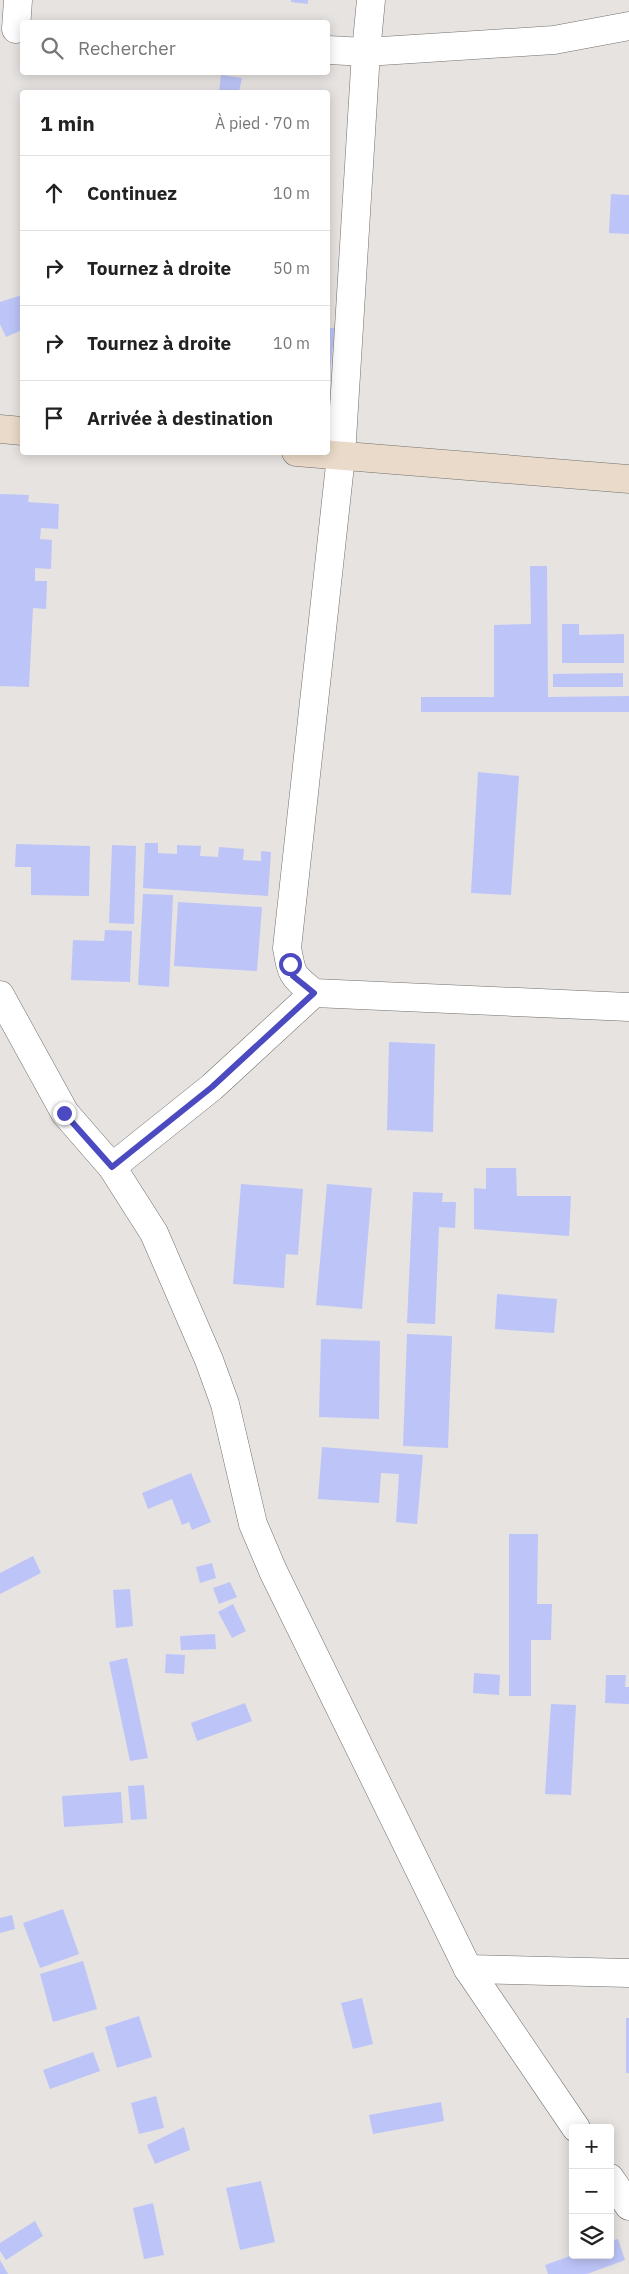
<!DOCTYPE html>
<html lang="fr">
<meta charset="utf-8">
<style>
body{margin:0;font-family:"IBM Plex Sans",sans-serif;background:#f2f2f2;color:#222}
.controls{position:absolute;right:15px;bottom:15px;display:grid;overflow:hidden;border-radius:5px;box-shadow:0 2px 12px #0003}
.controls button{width:45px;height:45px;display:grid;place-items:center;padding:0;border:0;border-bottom:1px solid #e0e0e0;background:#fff;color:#222;font:25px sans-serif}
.stop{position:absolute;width:15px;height:15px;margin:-11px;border:4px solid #4c4ac0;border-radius:50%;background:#fff}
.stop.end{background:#4c4ac0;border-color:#fff;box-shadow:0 1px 5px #0008}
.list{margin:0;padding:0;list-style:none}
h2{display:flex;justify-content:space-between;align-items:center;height:65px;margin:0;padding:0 20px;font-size:21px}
h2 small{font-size:16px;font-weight:400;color:#767676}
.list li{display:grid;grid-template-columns:32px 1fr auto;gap:15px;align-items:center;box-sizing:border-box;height:75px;padding:0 20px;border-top:1px solid #e0e0e0}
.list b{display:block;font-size:19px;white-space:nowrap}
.list em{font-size:16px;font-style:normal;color:#767676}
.icon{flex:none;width:28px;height:28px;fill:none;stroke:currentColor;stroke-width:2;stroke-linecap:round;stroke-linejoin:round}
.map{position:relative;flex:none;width:629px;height:2274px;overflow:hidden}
.search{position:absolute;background:#fff;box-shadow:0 2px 12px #0003;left:20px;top:20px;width:310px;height:55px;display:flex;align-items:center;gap:12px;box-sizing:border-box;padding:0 18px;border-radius:5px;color:#767676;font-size:19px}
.panel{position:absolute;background:#fff;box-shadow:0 2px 12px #0003;left:20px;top:90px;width:310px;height:365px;border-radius:5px}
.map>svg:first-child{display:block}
.building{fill:#bdc5f8}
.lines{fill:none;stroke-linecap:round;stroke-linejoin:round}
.street-casing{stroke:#72706d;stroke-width:29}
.secondary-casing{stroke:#72706d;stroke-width:29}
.street{stroke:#fff;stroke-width:28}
.secondary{stroke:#eadac9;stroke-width:28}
.route{stroke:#4c4ac0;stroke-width:6}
</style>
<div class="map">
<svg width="629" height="2274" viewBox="0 0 629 2274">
<rect width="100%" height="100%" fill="#e6e3e1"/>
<!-- building -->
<g class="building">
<polygon points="291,0 308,0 308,4 291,2"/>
<polygon points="221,75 242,78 239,92 219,92"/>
<polygon points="611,194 629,195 629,234 609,233"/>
<polygon points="22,295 22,330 6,337 0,324 0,302"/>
<polygon points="328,328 335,328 330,371 328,371"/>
<polygon points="0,494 29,495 28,502 59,504 58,529 41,528 40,539 52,540 51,569 35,568 35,581 47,581 46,609 33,608 29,687 0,686"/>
<polygon points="530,566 547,566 548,697 629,696 629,712 421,712 421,697 494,697 494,625 531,624"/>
<polygon points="562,624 579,624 579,635 624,634 624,663 562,663"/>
<polygon points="623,673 623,687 553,687 553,674"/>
<polygon points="478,772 519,776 511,895 471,893"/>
<polygon points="145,843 158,843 158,853 177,854 177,845 201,846 200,856 218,857 219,847 244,849 243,860 261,861 261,851 271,852 268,896 143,888"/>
<polygon points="16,844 90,846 89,896 31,895 31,867 15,867"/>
<polygon points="112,845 136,846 134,924 109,923"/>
<polygon points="143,894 173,895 169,987 138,985"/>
<polygon points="178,902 262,907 257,971 174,966"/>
<polygon points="105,930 132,931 130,982 71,980 73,940 104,941"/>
<polygon points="389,1042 435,1044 433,1132 387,1130"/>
<polygon points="486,1168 516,1168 517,1196 571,1196 569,1236 474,1229 474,1188 486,1189"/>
<polygon points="241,1184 303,1189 298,1255 286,1254 284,1288 233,1284"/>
<polygon points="327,1184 372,1188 362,1309 316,1305"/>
<polygon points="413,1192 443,1193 442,1202 456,1202 455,1228 439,1227 435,1324 407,1323"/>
<polygon points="497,1294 557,1299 554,1333 495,1329"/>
<polygon points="407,1334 452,1336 448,1448 403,1446"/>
<polygon points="321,1339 380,1341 379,1419 319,1417"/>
<polygon points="322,1447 423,1455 417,1524 396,1522 399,1474 381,1473 379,1503 318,1499"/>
<polygon points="191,1473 211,1522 192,1530 189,1522 182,1525 172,1499 148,1509 142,1493"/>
<polygon points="509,1534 538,1534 537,1604 552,1604 551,1640 531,1640 531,1696 509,1696"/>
<polygon points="33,1556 41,1573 0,1594 0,1573"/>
<polygon points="212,1563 216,1578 200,1583 196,1567"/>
<polygon points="230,1582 237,1597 219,1604 213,1588"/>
<polygon points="130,1589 133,1626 116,1628 113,1590"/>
<polygon points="233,1604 246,1631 232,1638 218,1612"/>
<polygon points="215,1634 216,1649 181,1650 180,1636"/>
<polygon points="166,1654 185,1655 184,1674 165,1673"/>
<polygon points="127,1658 148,1758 130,1761 109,1662"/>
<polygon points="474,1673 500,1675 499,1695 473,1693"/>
<polygon points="606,1675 626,1675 625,1687 629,1687 629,1704 605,1703"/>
<polygon points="245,1703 252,1721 197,1741 191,1723"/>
<polygon points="551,1704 576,1705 571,1795 545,1794"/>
<polygon points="144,1785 147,1819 131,1820 128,1786"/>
<polygon points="121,1792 123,1823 64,1827 62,1796"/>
<polygon points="63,1909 79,1954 40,1968 23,1923"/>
<polygon points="12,1915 15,1929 0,1933 0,1918"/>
<polygon points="83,1961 97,2009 53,2022 40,1974"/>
<polygon points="362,1998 373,2044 353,2049 341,2003"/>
<polygon points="139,2016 152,2057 117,2068 105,2027"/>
<rect x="626" y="2018" width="3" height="55"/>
<polygon points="93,2052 100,2071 50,2089 43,2070"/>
<polygon points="156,2096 164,2128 139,2134 131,2103"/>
<polygon points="441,2102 444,2121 373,2134 369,2115"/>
<polygon points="184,2127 190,2150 155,2164 147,2145"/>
<polygon points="261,2181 275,2242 240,2250 226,2188"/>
<polygon points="153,2203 164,2255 144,2259 133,2208"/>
<polygon points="35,2221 43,2236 6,2260 0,2251 0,2243"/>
<polygon points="618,2239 625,2260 587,2274 548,2274 545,2265 573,2255 610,2255 610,2241"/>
<polygon points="0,2260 8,2274 0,2274"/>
</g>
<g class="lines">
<defs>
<g id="street">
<path d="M371 0 366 52 341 456 287 948C292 976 292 975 314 993L629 1007"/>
<polyline points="16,29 18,0"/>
<polyline points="328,50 366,52 554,40 629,26"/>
<polyline points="0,995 65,1113 112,1167 154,1233 209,1360 225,1404 253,1524 273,1571 468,1969 576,2128"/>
<polyline points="112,1167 212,1087 314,993"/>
<polyline points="468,1969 629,1973"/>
<polyline points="610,2178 629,2206"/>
</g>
<g id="secondary">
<polyline points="0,429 22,431"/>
<polyline points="296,452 629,479"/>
</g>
</defs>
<!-- street casing -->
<use href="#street" class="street-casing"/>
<!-- secondary casing -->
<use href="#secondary" class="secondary-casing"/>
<!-- street -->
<use href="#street" class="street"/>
<!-- secondary -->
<use href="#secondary" class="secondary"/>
</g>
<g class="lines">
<!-- route -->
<polyline class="route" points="64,1113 112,1167 212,1087 314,993 293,976 290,964"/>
</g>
</svg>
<div class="controls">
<button>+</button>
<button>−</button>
<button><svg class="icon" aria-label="layers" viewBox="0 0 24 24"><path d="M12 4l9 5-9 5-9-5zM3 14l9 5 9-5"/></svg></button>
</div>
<div class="stop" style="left:290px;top:964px"></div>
<div class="stop end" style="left:64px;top:1113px"></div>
<div class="search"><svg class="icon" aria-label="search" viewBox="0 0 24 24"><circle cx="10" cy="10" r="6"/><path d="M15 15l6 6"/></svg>Rechercher</div>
<section class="panel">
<h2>1 min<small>À pied · 70 m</small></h2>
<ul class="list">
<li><svg class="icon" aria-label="ahead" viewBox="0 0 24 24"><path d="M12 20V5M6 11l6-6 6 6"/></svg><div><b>Continuez</b></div><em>10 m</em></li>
<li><svg class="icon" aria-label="right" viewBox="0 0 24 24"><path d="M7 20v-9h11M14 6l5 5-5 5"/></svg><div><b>Tournez à droite</b></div><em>50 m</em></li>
<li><svg class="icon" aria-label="right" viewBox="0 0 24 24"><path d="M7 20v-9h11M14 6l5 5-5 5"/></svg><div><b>Tournez à droite</b></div><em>10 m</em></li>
<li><svg class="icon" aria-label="arrive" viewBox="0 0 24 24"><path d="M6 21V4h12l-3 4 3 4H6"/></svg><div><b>Arrivée à destination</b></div></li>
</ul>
</section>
</div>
